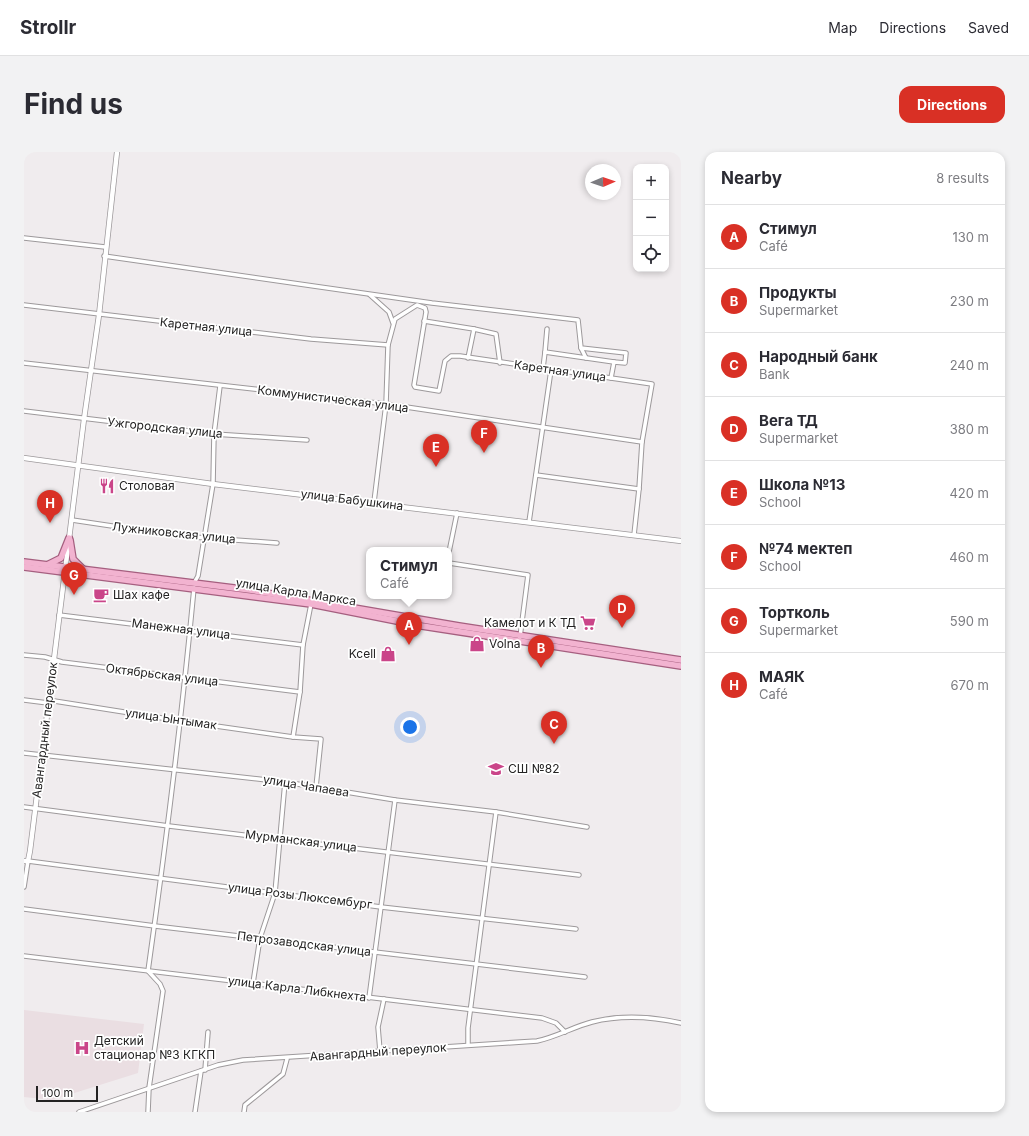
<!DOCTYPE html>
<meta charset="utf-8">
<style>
body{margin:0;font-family:Inter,sans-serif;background:#f2f2f3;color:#2b2b33}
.controls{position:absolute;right:12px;top:12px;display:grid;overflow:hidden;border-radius:8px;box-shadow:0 2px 6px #0003}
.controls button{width:36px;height:36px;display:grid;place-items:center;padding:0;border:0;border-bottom:1px solid #e1e1e2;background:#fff;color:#2b2b33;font:20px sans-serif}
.compass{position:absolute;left:561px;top:12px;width:36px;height:36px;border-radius:50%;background:#fff;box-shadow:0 2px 6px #0003;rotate:88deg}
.scale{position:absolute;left:12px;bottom:10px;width:62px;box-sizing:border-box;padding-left:4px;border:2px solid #242323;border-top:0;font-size:11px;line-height:14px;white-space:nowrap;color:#242323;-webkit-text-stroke:3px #fff;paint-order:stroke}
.you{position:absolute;left:386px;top:575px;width:14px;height:14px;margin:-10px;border:3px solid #fff;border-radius:50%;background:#1a73e8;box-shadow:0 0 0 6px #1a73e833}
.badge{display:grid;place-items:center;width:26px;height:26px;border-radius:50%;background:#d93025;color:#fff;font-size:13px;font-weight:700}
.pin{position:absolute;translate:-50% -33px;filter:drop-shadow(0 1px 2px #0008)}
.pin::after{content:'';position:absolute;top:21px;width:14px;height:12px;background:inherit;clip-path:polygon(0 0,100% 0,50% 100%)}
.popup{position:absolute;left:342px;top:395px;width:86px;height:52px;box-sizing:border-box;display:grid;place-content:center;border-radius:8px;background:#fff;filter:drop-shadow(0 1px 3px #0005);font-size:13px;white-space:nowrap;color:#7c7c81}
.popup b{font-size:15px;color:#2b2b33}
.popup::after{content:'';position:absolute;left:50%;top:100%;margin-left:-8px;border:8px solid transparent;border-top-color:#fff}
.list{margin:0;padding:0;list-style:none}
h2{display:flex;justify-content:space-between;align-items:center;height:52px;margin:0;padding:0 16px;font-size:17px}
h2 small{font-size:13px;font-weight:400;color:#7c7c81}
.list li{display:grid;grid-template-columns:26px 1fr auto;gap:12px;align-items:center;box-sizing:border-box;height:64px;padding:0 16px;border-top:1px solid #e1e1e2}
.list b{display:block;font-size:15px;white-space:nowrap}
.list p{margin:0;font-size:13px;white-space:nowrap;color:#7c7c81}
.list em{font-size:13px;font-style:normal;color:#7c7c81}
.icon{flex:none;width:22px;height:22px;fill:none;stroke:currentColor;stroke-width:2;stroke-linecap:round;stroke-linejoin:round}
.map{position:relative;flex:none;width:657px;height:960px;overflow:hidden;border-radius:12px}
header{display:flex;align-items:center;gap:24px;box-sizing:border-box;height:56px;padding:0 20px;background:#fff;border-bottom:1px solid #e1e1e2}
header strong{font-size:19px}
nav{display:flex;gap:22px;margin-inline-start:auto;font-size:14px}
.intro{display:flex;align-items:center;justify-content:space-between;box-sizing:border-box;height:96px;padding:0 24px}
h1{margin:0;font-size:28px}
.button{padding:10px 18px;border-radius:12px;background:#d93025;color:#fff;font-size:14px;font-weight:700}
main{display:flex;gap:24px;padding:0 24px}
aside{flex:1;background:#fff;border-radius:12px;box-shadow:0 2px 6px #0003}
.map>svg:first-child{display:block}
.built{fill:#eadee2}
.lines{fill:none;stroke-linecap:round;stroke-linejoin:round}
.street-casing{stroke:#9d999b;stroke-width:5.5}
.secondary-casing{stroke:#9d999b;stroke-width:6}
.primary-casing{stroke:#a55f7f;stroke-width:8}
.street{stroke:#fff;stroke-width:3.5}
.secondary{stroke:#fff;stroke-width:4.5}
.primary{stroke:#f2b3d0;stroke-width:5.5}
.labels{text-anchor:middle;stroke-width:3.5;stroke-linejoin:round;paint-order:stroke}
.street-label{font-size:12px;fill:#242323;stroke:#fff}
.poi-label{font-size:12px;fill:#242323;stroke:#fff;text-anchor:start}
</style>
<header>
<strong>Strollr</strong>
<nav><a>Map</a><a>Directions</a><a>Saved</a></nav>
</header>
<div class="intro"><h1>Find us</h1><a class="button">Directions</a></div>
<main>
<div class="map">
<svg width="657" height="960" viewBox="0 0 657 960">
<rect width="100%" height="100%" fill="#f0ecee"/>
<!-- built -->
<polygon class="built" points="0,858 120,872 114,921 28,948 0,945"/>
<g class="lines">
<defs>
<g id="street">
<polyline points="0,86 81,95"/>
<polyline points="80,104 408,151 554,168 557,196 602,201 601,211 590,210 587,226"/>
<polyline points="346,143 365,160 369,171"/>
<polyline points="0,153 287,187 364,193"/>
<polyline points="400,169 450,177 444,206"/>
<polyline points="450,177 472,182 476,211"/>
<polyline points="523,177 521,200 590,210"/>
<polyline points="557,196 562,206"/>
<polyline points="0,211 362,252 618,290"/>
<polyline points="519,216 521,200"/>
<polyline points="0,259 190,282 283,288"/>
<polyline points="512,323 615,337"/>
<polyline points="350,350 362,252 364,193 371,167 393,153 401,156 402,160 390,233 391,235 415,239 421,209 427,204 436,204 628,232 618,290 615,337 610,383"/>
<polyline points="48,368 155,384 253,391"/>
<polyline points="505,370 527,218"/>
<polyline points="425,400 433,361"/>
<polyline points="425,411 504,423 496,485"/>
<polyline points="170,431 174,424 189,332 190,282 196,234"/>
<polyline points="35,463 279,493"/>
<polyline points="0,503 21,505 38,510 276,540"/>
<polyline points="0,548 24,551"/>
<polyline points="24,548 157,569 269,585 297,587 292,635"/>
<polyline points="269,585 276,540 279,493 287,452"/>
<polyline points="0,601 261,630 371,648 472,660 563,675"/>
<polyline points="0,655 145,674 555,723"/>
<polyline points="0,735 4,709 357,755 552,777"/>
<polyline points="0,757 131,774 561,825"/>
<polyline points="0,804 518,866 532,871 541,880"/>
<polyline points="229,831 236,786 251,741 261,630"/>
<polyline points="345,846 371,648"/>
<polyline points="444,893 444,876 472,660"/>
<polyline points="356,899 354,875 360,847"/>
<polyline points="181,918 184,880"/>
<path d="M55 960 194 913 219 908 513 889C532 885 549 875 568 870 596 863 629 865 657 871"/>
<path d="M124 960 125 936 139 839 136 832 124 819C142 691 158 564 170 436"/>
<polyline points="171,960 177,919"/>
<polyline points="220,960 221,953 259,922 263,907"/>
</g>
<g id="secondary">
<polyline points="0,306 189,332 657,389"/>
<polyline points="0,709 4,709 6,699 60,267 75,163 93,0"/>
</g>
<g id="primary">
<polyline points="46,388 49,407 59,417"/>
<polyline points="0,410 226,438 435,474 657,508"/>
<polyline points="23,413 37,406 45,386"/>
<polyline points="0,415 287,452 398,474 657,514"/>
</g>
</defs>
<!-- street casing -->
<use href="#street" class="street-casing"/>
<!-- secondary casing -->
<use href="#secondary" class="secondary-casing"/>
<!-- primary casing -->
<use href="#primary" class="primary-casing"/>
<!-- street -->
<use href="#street" class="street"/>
<!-- secondary -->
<use href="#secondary" class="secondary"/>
<!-- primary -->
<use href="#primary" class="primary"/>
</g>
<!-- icons -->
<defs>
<symbol id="restaurant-bare" viewBox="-9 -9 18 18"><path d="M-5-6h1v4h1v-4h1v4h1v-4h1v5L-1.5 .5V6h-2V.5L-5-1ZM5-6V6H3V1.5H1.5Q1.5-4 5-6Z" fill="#ca4589" stroke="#fff" stroke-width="2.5" paint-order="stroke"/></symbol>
<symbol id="cafe-bare" viewBox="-9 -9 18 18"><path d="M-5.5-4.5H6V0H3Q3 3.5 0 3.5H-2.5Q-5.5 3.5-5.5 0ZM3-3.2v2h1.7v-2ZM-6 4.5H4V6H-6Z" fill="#ca4589" stroke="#fff" stroke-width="2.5" paint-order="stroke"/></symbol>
<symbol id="supermarket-bare" viewBox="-9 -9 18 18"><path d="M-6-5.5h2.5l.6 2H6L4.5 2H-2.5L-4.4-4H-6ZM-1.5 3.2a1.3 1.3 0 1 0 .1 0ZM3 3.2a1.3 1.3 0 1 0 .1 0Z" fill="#ca4589" stroke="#fff" stroke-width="2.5" paint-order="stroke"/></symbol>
<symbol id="shop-bare" viewBox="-9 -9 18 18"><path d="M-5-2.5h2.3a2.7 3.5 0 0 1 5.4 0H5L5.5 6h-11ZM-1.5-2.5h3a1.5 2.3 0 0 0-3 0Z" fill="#ca4589" stroke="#fff" stroke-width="2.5" paint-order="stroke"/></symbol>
<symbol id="school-bare" viewBox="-9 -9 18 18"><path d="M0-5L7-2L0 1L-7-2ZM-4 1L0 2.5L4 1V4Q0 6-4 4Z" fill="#ca4589" stroke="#fff" stroke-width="2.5" paint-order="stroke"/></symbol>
<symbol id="hospital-bare" viewBox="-9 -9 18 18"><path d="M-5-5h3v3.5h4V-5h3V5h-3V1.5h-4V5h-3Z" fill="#ca4589" stroke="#fff" stroke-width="2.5" paint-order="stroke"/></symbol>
</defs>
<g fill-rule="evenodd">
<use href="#restaurant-bare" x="72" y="323" width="22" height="22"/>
<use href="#cafe-bare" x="66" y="432" width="22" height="22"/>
<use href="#supermarket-bare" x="553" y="460" width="22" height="22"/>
<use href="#shop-bare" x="442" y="481" width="22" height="22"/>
<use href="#shop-bare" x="353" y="491" width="22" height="22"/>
<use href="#school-bare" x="461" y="606" width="22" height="22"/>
<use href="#hospital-bare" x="47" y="885" width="22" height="22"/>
</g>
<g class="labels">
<!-- street labels -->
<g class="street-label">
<text transform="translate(182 175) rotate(6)" y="4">Каретная улица</text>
<text transform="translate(536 219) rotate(8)" y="4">Каретная улица</text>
<text transform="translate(309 247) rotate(7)" y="4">Коммунистическая улица</text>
<text transform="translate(141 276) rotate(6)" y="4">Ужгородская улица</text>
<text transform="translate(328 348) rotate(7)" y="4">улица Бабушкина</text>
<text transform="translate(150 381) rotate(6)" y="4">Лужниковская улица</text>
<text transform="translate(272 440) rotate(9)" y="4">улица Карла Маркса</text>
<text transform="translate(157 477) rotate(7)" y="4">Манежная улица</text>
<text transform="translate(138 523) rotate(7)" y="4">Октябрьская улица</text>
<text transform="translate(147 567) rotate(8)" y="4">улица Ынтымак</text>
<text transform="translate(21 578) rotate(-83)" y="4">Авангардный переулок</text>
<text transform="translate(282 634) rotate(9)" y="4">улица Чапаева</text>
<text transform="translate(277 689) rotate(7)" y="4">Мурманская улица</text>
<text transform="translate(276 744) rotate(7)" y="4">улица Розы Люксембург</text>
<text transform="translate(280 792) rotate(7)" y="4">Петрозаводская улица</text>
<text transform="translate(273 837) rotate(7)" y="4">улица Карла Либкнехта</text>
<text transform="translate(354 900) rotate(-4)" y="4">Авангардный переулок</text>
</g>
<!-- poi labels -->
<g class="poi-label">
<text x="95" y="338">Столовая</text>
<text x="89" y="447">Шах кафе</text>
<text x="552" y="475" text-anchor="end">Камелот и К ТД</text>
<text x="465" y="496">Volna</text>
<text x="352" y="506" text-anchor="end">Kcell</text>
<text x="484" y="621">СШ №82</text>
<text x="70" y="893">Детский<tspan x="70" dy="14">стационар №3 КГКП</tspan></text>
</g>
</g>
</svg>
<div class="controls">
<button>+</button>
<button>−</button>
<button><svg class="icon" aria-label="locate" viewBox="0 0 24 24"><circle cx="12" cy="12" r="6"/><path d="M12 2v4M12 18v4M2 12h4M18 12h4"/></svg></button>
</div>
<svg class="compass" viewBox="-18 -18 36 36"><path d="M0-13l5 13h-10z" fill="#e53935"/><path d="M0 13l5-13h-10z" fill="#7c7c81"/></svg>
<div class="scale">100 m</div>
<div class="you"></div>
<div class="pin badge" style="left:385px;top:493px">A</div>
<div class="popup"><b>Стимул</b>Café</div>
<div class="pin badge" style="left:517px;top:516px">B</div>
<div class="pin badge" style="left:530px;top:592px">C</div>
<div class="pin badge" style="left:598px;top:476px">D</div>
<div class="pin badge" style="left:412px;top:315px">E</div>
<div class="pin badge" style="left:460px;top:301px">F</div>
<div class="pin badge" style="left:50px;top:443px">G</div>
<div class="pin badge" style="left:26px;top:371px">H</div>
</div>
<aside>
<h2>Nearby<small>8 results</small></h2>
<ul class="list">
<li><span class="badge">A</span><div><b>Стимул</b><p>Café</p></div><em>130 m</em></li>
<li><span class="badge">B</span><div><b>Продукты</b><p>Supermarket</p></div><em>230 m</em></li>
<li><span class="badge">C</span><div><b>Народный банк</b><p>Bank</p></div><em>240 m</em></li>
<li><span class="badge">D</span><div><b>Вега ТД</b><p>Supermarket</p></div><em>380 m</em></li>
<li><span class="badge">E</span><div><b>Школа №13</b><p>School</p></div><em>420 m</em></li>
<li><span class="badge">F</span><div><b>№74 мектеп</b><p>School</p></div><em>460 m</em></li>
<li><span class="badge">G</span><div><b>Тортколь</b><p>Supermarket</p></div><em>590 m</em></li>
<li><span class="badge">H</span><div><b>МАЯК</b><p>Café</p></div><em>670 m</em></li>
</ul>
</aside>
</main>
